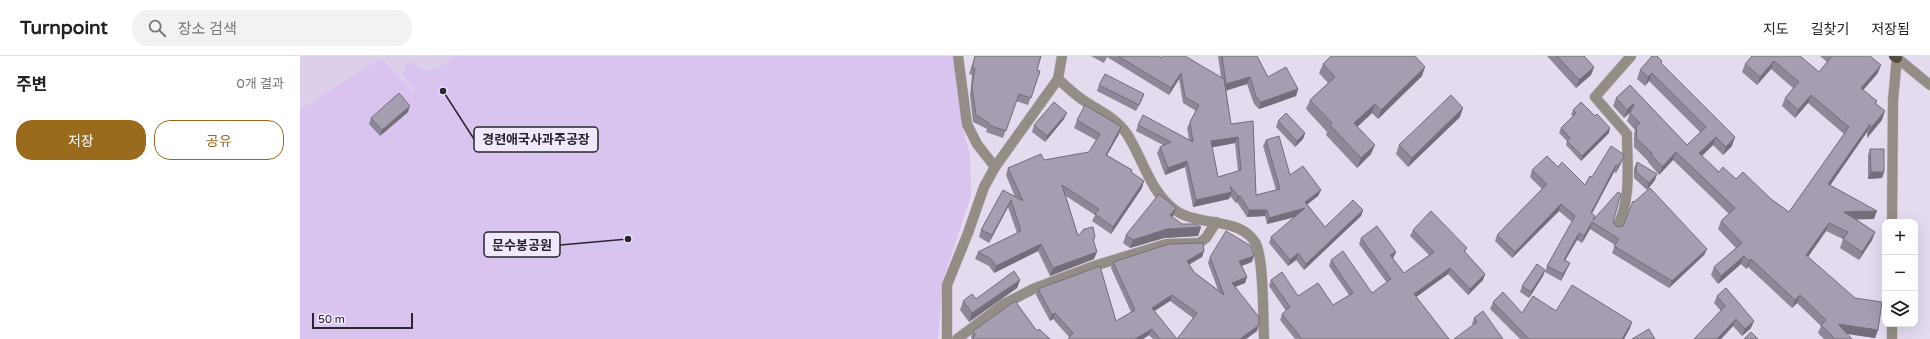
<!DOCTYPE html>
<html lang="ko">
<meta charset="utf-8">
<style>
body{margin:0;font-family:"Varela Round","Noto Sans KR",sans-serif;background:#f2f2f2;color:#222}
.controls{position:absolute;right:12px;bottom:12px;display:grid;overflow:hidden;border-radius:8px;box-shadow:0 4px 16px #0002}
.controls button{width:36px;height:36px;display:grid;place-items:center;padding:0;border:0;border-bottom:1px solid #e0e0e0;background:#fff;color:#222;font:20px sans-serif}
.scale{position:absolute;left:12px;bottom:10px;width:101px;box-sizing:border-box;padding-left:4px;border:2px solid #29262d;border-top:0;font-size:11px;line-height:14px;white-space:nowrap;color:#29262d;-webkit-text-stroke:3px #f1e8fd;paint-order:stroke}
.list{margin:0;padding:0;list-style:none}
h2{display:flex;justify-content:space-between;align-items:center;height:52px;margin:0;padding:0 16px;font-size:17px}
h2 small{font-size:13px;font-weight:400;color:#767676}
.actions{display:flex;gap:8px;padding:12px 16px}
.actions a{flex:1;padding:9px 0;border:1px solid #9a6b1c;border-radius:16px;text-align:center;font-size:14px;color:#9a6b1c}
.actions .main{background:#9a6b1c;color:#fff}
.icon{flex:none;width:22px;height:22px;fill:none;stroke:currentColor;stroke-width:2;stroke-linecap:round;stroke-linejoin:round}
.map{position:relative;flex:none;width:1630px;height:283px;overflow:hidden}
header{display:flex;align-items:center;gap:24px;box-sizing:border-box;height:56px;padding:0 20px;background:#fff;border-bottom:1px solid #e0e0e0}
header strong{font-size:19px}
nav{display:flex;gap:22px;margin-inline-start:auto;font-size:14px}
.search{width:280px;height:36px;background:#f2f2f2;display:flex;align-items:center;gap:10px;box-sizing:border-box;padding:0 14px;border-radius:16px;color:#767676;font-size:15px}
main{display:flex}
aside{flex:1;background:#fff}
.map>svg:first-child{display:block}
.built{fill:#dbcfea}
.green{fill:#d9c4f0}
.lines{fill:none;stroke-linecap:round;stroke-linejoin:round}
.minor-casing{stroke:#c2bacc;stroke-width:11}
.major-casing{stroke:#c2bacc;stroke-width:11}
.minor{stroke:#938d86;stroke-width:10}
.major{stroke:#554b3e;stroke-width:10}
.wall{fill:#8e8797;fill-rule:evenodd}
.shaded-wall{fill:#746e7b}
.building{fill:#a59db0;stroke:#746e7b;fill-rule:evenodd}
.leader{fill:none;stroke:#29262d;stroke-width:1.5}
.callout-dot{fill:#29262d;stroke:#f1e8fd;stroke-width:1.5}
.callout{fill:#f1e8fd;stroke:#29262d;stroke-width:1.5}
.callout-label{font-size:13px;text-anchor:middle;font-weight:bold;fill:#29262d}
</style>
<header>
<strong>Turnpoint</strong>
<div class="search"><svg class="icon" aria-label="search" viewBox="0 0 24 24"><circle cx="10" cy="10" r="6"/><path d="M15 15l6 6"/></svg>장소 검색</div>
<nav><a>지도</a><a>길찾기</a><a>저장됨</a></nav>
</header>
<main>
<aside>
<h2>주변<small>0개 결과</small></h2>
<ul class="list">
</ul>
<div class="actions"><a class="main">저장</a><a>공유</a></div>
</aside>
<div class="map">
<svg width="1630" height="283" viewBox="0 0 1630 283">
<rect width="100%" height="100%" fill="#e4dbef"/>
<!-- built -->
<polygon class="built" points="0,0 222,0 135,59 81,2 0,53"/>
<!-- green -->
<polygon class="green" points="155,0 657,0 662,67 670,100 671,140 643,224 638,283 0,283 0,53 81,2 115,38 114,34 102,17 108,5 126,15 140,11"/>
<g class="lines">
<defs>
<g id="minor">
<polyline points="658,0 667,68 677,88 695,111"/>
<polyline points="1597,2 1630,29"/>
<path d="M758 23C767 31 776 40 786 46 801 56 816 62 827 78 843 103 850 136 875 154 898 171 938 160 955 186 964 199 963 264 964 283"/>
<polyline points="1592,166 1593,45 1597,0"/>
<path d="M1317 171C1332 142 1327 109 1327 78L1295 41 1331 0"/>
<polyline points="647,283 647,229 668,177 684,131 695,111 758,23 762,0"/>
<polyline points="657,283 704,248 733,233 794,210 866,188 899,187 906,182 916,166"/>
<polyline points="1592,283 1592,268"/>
</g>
<polyline id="major" points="1594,0 1597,2"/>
</defs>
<!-- minor casing -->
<use href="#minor" class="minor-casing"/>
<!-- major casing -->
<use href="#major" class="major-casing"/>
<!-- minor -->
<use href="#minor" class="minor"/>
<!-- major -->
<use href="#major" class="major"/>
</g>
<!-- wall -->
<g class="wall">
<polygon points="675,0 741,0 737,14 740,15 728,49 716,45 703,82 686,76 687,73 673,66 670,39 672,19 669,18"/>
<path d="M791 0H858L861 2 921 21 918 0H957L968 21 998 33 996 40 959 53 954 48 947 28 926 35 931 68 953 65 956 139 976 134 963 90 966 84 990 119 1021 134 1018 140 1007 148 1025 171 1063 154 1061 160 1004 214 996 204 988 210 969 187 971 181 995 161 967 168 965 160 947 161 937 146 936 147 930 140 929 143 893 151 885 111 865 119 857 97 860 91 863 89 836 75 838 69 889 84 887 72 890 66 896 55 883 47 879 23 869 39 807 1 804 7ZM935 87 938 115 918 121 912 91Z"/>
<polygon points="1247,0 1284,0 1294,11 1291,19 1276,32"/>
<polygon points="1500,0 1519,16 1527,6 1520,0 1570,0 1578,17 1563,34 1577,45 1576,48 1582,64 1567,82 1567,76 1530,129 1574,163 1556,163 1575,176 1572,184 1559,204 1540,192 1543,183 1526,175 1508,201 1578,274 1575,282 1547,278 1552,283 1524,283 1518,277 1521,270 1497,247 1492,252 1448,211 1446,213 1441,208 1418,228 1411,219 1414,211 1436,192 1418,173 1421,165 1429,158 1373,104 1359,119 1348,106 1348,105 1334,91 1334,78 1335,74 1327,65 1330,57 1324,62 1313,50 1316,42 1330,29 1387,89 1400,76 1349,25 1345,30 1337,23 1340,14 1361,7 1432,90 1423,99 1413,89 1401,100 1419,116 1436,123 1471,143 1489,156 1544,78 1508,47 1495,62 1482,50 1485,42 1493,32 1471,13 1457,29 1442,16 1445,8"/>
<polygon points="1023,8 1122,20 1078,63 1072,57 1057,71 1071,98 1057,112 1026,79 1027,76 1006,53 1010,44 1028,27 1019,17"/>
<polygon points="799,29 844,38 836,55 797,35"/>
<polygon points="1273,54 1309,77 1281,105 1266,89 1267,85 1259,77 1261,72 1273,60 1271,59"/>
<polygon points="108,56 80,80 69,68 71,62"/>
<polygon points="1160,61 1108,111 1096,98 1099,89"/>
<polygon points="764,63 745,86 732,76 734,69"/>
<polygon points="777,64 819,78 807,99 832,114 831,116 842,132 811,178 792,165 795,159 766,140 778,180 795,181 794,186 794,203 750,220 738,195 694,217 689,210 675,203 678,196 717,177 708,151 689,187 679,181 681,174 703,134 715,141 706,119 708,112 744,104 789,96 796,84 774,72"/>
<polygon points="978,65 1005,77 1003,83 995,91 976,71"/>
<polygon points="1570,93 1584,116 1582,122 1568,123 1568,99"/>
<polygon points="1337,106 1355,124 1347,134 1334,122 1334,112"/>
<polygon points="1321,107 1316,117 1314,116 1292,158 1294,163 1313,166 1317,171 1407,193 1404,199 1369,232 1312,197 1315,189 1290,173 1282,187 1277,184 1265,204 1270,207 1261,225 1245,216 1247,210 1272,166 1259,155 1212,202 1195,185 1197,179 1242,133 1230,121 1232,114 1258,111 1285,129 1292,121"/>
<polygon points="876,152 872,161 882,168 901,171 898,180 864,182 830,192 823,187 826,179"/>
<polygon points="1113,174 1167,192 1165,196 1185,218 1183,224 1168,239 1148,218 1116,241 1149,283 995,283 980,264 982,258 986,255 969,230 971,224 998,240 1033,249 1049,239 1029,210 1031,204 1072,237 1087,227 1059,188 1061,182 1096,196 1093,202 1104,217 1129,199 1110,180"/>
<path d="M904 195 902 201 889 208 894 216 918 234 908 207 910 201 952 206 942 210 947 221 945 227 935 231 957 275 946 283H853L849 279 843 283H768L769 281 753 263 750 265 736 239 738 233 816 265 831 256 811 212 813 206ZM870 245 893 262 877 283 854 255Z"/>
<polygon points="1245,214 1243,220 1229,242 1220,236 1222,230"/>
<polygon points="720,224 717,232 669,266 660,254 663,245 676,243"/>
<polygon points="1417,240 1451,272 1442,280 1433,270 1421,283 1394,283 1421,255 1414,247"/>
<polygon points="1193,246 1222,257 1256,255 1332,266 1330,272 1324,283 1220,283 1190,253"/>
<polygon points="1174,262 1203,283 1173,269 1172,268"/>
<polygon points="673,275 737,275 750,283 672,283 671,281"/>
</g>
<!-- shaded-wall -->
<g class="shaded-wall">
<polygon points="1474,5 1471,13 1457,29 1460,21"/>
<polygon points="1581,9 1578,17 1558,40 1561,32"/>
<polygon points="1125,11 1122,20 1078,63 1081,54"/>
<polygon points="1294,11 1291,19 1276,32 1279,24"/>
<polygon points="881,17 879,23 869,39 871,32"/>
<polygon points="1352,17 1349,25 1345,30 1348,21"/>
<polygon points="950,21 947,28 923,35 926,28"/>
<polygon points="998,33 996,40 959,53 961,46"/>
<polygon points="844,38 842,44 836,55 839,49"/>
<polygon points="1511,39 1508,47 1495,62 1498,54"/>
<polygon points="1075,48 1072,57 1051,77 1054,67"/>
<polygon points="1333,48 1330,56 1324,62 1327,54"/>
<polygon points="110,50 108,56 80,80 82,74"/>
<polygon points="1163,52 1160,61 1108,111 1112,102"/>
<polygon points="1585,55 1582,64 1567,82 1570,73"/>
<polygon points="767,57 764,63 745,86 747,80"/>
<polygon points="1570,68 1567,76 1525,137 1528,128"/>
<polygon points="821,71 819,78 803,106 806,99"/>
<polygon points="1310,72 1309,77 1281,105 1282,100"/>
<polygon points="1005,77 1003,83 995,91 997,85"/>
<polygon points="938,81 935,87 909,92 911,85"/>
<polygon points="1416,81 1413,89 1396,106 1399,97"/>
<polygon points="1435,81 1432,90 1423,99 1426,91"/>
<polygon points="1075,89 1071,98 1057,112 1061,102"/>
<polygon points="1376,96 1373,104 1359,119 1362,111"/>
<polygon points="1324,101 1316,117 1318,110"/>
<polygon points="887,105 885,111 865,119 868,112"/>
<polygon points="1316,109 1314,116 1288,164 1291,157"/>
<polygon points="1571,116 1584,116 1582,122 1568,123"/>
<polygon points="1357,118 1355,124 1347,134 1349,127"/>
<polygon points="844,125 842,132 811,178 813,171"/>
<polygon points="1021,134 1018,140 1003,152 1005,146"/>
<polygon points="932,136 929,143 893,151 896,144"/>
<polygon points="938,140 940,140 937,146 936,147"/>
<polygon points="711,144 708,151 689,187 692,179"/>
<polygon points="1261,148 1259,155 1212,202 1215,196"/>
<polygon points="876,152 873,160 867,167 870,159"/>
<polygon points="1005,152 1003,159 967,168 969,162"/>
<polygon points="949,154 967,154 965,160 947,161"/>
<polygon points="1063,154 1061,160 1004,214 1006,208"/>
<polygon points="1577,155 1574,163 1541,164 1544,156"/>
<polygon points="1292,166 1290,173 1282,187 1284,180"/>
<polygon points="1529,167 1526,175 1503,208 1506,199"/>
<polygon points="901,171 898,180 864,182 830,192 833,184 867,173"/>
<polygon points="1575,176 1572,184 1559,204 1562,196"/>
<polygon points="1279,177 1277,184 1262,210 1264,204"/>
<polygon points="741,188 738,195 694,217 696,210"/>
<polygon points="1407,193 1404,199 1369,232 1372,225"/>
<polygon points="904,195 902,201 885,211 887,205"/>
<polygon points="797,196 794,203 750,220 753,212"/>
<polygon points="1096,196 1093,202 1088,206 1090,199"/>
<polygon points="998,197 996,204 988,210 990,204"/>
<polygon points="954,200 952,206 937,211 939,205"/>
<polygon points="1444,200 1441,208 1418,228 1421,220"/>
<polygon points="1451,203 1448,211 1446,213 1449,205"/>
<polygon points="1270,207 1261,225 1263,218"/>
<polygon points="1150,212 1148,218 1112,244 1114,238"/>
<polygon points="1245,214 1243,220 1229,242 1231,236"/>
<polygon points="1185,218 1183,224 1168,239 1170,233"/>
<polygon points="947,221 945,227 930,233 932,227"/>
<polygon points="720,224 717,232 669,266 672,257"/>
<polygon points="872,239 870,245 850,258 852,252"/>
<polygon points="1500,239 1497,247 1492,252 1495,244"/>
<polygon points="755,257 753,263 750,265 752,259"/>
<polygon points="1436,263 1433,270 1421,283 1417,283"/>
<polygon points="1454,265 1451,272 1442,280 1445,273"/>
<polygon points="1332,266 1330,272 1324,283 1322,283"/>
<polygon points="1538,268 1578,274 1575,282 1535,276"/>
<polygon points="959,269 957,275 946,283 940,283"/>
<polygon points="852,273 849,279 843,283 835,283"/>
</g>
<!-- building -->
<g class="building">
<polygon points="675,0 741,0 737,14 740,15 731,42 719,38 706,75 689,69 689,67 676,59 672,32 675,12 672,12"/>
<path d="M818 0H858L861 2 862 0H885L924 23 931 68 953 65 956 139 980 133 966 84 979 80 990 119 1003 110 1021 134 1005 146 1025 171 1053 144 1063 154 1006 208 998 197 990 204 971 181 1005 152 969 162 967 154H949L940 140H938L930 130 932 136 896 144 887 105 868 112 860 91 871 86 838 69 843 59 893 86 890 66 899 49 885 41 881 17 871 32ZM938 81 941 114 918 121 911 85Z"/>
<polygon points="922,0 957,0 968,21 986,11 998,33 961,46 956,41 950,21 926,28"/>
<polygon points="1031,0 1115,0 1125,11 1081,54 1075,48 1054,67 1075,89 1061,102 1030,69 1032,67 1010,44 1035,21 1023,8"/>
<polygon points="1257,0 1284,0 1294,11 1279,24"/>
<polygon points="1352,0 1357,0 1362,5 1361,7 1435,81 1426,91 1416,81 1399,97 1419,116 1423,111 1436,123 1443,116 1471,143 1489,156 1549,71 1511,39 1498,54 1485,42 1499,26 1474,5 1460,21 1445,8 1452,0 1500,0 1519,16 1532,0 1570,0 1581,9 1561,32 1577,45 1575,47 1585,55 1570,73 1570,68 1528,128 1577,155 1544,156 1575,176 1562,196 1543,183 1548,176 1529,167 1506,199 1555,242 1582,246 1578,274 1538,268 1552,283 1535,283 1521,269 1526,264 1500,239 1495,244 1451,203 1449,205 1444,200 1421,220 1414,211 1442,187 1421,165 1435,152 1376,96 1362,111 1351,98 1352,97 1337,83 1336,70 1340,67 1330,57 1334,49 1333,48 1327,54 1316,42 1330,29 1387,89 1406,71 1352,17 1348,21 1340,14"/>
<polygon points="805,18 844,38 839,49 799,29"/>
<polygon points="99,37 110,50 82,74 71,62"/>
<polygon points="1151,39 1163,52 1112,102 1099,89"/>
<polygon points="754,46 767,57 747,80 734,69"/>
<polygon points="1281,46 1295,60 1297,58 1310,72 1282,100 1267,85 1270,82 1261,72 1276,57 1273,54"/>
<polygon points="785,49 820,70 821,71 806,99 832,114 831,116 844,125 813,171 795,158 799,153 762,129 778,180 784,173 793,171 795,181 793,183 797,196 753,212 741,188 696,210 691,203 678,196 721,175 711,144 692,179 681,174 703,134 723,145 708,112 741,98 744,104 789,96 800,78 777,64"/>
<polygon points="986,57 1005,77 997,85 978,65"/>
<polygon points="1311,90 1323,98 1324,101 1318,110 1316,109 1291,157 1295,160 1293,164 1318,136 1321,138 1313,166 1317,171 1323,170 1333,145 1334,146 1350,132 1407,193 1372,225 1314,190 1319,183 1292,166 1284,180 1279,177 1264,204 1270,207 1263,218 1247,210 1275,160 1261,148 1215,196 1197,179 1247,128 1232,114 1247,100 1258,111 1262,106 1285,129 1290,120 1292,121"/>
<polygon points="1570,93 1584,93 1584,116 1571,116"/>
<polygon points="1337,106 1357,118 1349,127 1336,116"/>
<polygon points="859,138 876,152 870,159 882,168 896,168 901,171 867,173 833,184 826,179"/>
<polygon points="1131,155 1167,192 1164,195 1185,218 1170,233 1150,212 1114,238 1149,283 1002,283 982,258 990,251 971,224 982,216 998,240 1018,227 1033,249 1053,237 1031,204 1043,195 1072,237 1091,223 1061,182 1077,170 1096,196 1090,199 1104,217 1134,196 1113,174"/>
<path d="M926 175 951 190 954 200 939 205 947 221 932 227 959 261V269L940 283H860L852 273 835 283H768L773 277 755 257 752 259 738 233 800 210 816 265 835 254 813 206 869 188 903 187 904 195 887 205 894 216 924 239 910 201ZM872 239 897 257 877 283 852 252Z"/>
<polygon points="1237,208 1245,214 1231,236 1222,230"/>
<polygon points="714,215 720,224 672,257 663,245 672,238 676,243"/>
<polygon points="1272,229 1332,266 1322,283 1229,283 1193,246 1203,236 1222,257 1233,240 1256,255"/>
<polygon points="1426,232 1454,265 1445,273 1436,263 1417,283 1394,283 1425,250 1417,240"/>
<polygon points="715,245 737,275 739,273 750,283 673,283 675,278 673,275"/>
<polygon points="1183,255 1203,283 1154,283 1177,266 1174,262"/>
<polygon points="1349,273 1355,283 1332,283"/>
<polygon points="1451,276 1458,283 1444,283"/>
</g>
<!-- callouts -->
<path class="leader" d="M143 35L174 83M328 183L260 189"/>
<g class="callout-dot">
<circle cx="143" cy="35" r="4"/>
<circle cx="328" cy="183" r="4"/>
</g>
<g class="callout">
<rect x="174" y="71" width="124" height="25" rx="4"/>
<rect x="184" y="176" width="76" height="25" rx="4"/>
</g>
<g class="callout-label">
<text x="236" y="88">경련애국사과주공장</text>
<text x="222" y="194">문수봉공원</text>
</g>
</svg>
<div class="controls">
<button>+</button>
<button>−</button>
<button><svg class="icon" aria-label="layers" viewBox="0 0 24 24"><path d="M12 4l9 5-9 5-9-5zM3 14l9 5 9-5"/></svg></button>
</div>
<div class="scale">50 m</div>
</div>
</main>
